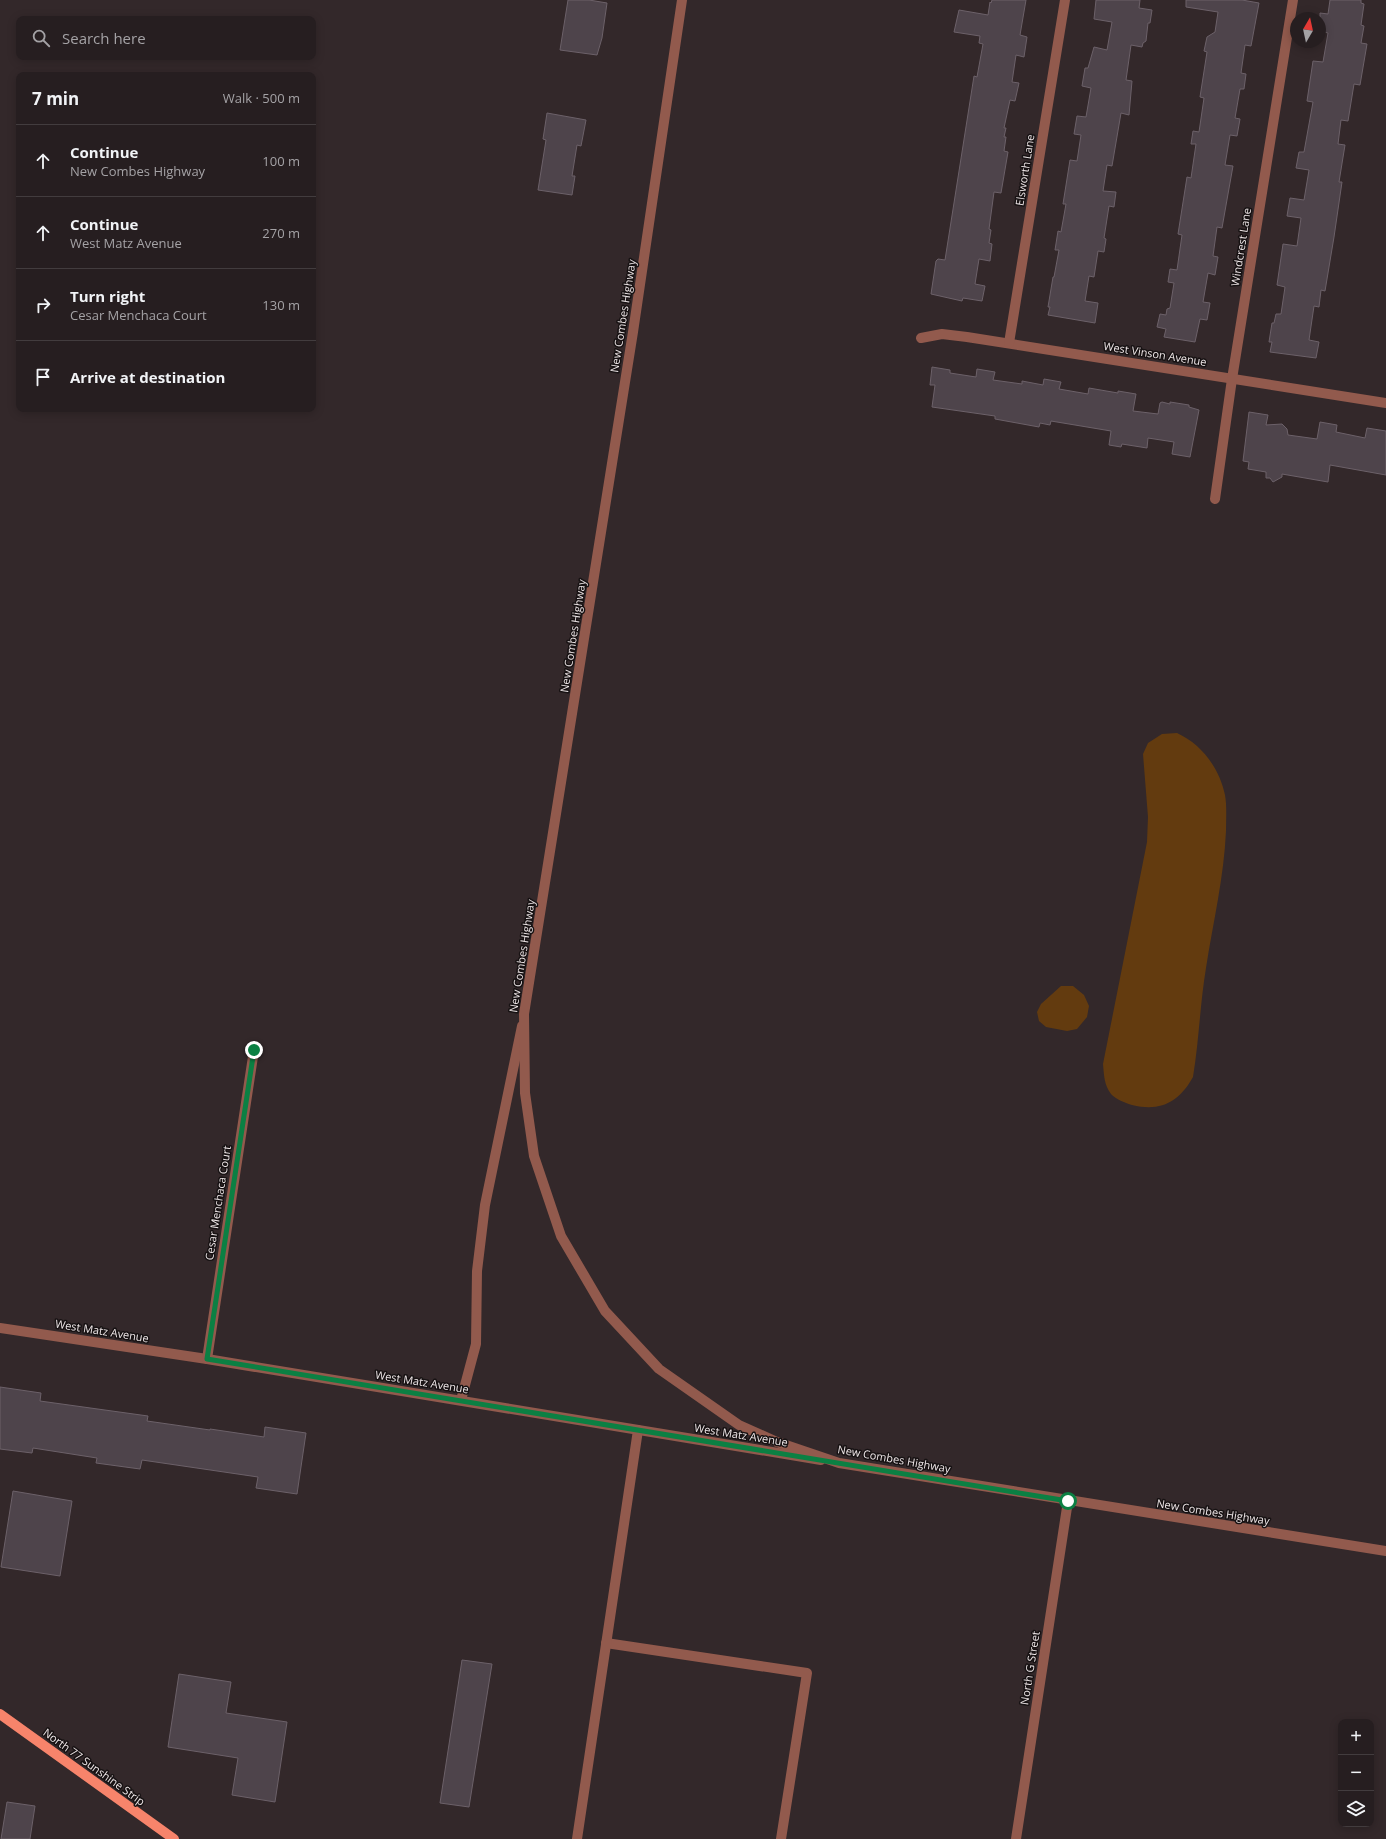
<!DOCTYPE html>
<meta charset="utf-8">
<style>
body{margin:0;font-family:"Open Sans",sans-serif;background:#2e2729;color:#f1f3f6}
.controls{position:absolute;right:12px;bottom:12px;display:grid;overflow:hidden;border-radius:8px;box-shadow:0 2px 10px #0003}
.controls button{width:36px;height:36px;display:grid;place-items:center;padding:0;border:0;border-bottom:1px solid #423c3e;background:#261e20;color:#f1f3f6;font:20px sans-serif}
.compass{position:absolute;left:1290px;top:12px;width:36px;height:36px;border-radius:50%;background:#261e20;box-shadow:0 2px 10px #0003;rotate:9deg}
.stop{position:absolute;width:12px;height:12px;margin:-9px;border:3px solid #0b8043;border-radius:50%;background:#fff}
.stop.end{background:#0b8043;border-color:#fff;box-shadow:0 1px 4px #0008}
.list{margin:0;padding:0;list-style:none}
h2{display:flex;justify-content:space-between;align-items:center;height:52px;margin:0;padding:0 16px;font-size:17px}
h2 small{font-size:13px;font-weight:400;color:#a4a2a5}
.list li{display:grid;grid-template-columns:26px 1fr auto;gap:12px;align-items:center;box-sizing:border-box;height:72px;padding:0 16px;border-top:1px solid #423c3e}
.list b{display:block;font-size:15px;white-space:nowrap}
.list p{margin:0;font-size:13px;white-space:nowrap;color:#a4a2a5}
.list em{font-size:13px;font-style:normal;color:#a4a2a5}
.icon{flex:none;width:22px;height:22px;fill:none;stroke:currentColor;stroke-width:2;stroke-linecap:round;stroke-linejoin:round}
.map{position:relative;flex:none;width:1386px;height:1839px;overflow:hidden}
.search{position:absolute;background:#261e20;box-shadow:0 2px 10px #0003;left:16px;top:16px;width:300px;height:44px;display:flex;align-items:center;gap:10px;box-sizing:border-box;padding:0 14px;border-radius:8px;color:#a4a2a5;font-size:15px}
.panel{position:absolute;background:#261e20;box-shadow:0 2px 10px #0003;left:16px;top:72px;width:300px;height:340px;border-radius:8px}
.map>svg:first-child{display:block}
.green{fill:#633b0f}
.building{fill:#4e444b;stroke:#6c6169}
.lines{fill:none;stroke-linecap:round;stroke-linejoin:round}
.minor{stroke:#925a4d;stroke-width:10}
.tertiary{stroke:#925a4d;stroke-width:10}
.primary{stroke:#f7846b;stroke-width:10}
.route{stroke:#0b8043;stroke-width:5}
.labels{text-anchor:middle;stroke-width:3;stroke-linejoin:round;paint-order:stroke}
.street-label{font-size:11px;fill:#efe7e8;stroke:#171213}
</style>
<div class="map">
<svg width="1386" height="1839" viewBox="0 0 1386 1839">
<rect width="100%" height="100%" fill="#33282a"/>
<!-- green -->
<g class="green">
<path d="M1177 733C1201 744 1219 767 1225 795 1227 806 1226 819 1226 831 1224 877 1213 923 1206 968 1200 1004 1199 1041 1193 1077 1179 1102 1161 1112 1132 1105 1126 1103 1115 1099 1111 1094 1104 1085 1104 1075 1103 1064L1147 842 1148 817 1143 754 1148 743 1162 734Z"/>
<polygon points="1061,986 1073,986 1084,995 1089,1006 1087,1017 1077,1029 1067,1031 1046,1027 1039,1021 1037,1012 1041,1004"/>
</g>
<!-- building -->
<g class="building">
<polygon points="568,0 589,0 607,3 602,38 597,55 560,50"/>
<polygon points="992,0 1026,0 1020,35 1027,37 1024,57 1016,55 1012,82 1019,83 1015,101 1010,100 1004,128 1006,128 1004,137 1006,137 1004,151 1008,152 1001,193 994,192 989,229 991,230 989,243 992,244 990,261 979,259 975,284 985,286 982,301 963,298 962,301 931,294 936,261 938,259 945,260 974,76 977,77 983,44 979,43 980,36 954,32 959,10 988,15 990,2 991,3"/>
<polygon points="1096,0 1140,0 1139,8 1152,10 1150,23 1148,23 1146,41 1143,43 1142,47 1131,45 1126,80 1132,81 1129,115 1121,113 1112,166 1107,165 1103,191 1116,192 1114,207 1109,206 1104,238 1106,239 1104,252 1098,251 1094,277 1089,276 1085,301 1098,303 1095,323 1048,315 1050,307 1048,307 1053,277 1054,277 1059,250 1055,250 1058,231 1061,232 1066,204 1063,204 1070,160 1077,161 1081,135 1074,134 1077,116 1086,117 1091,88 1082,86 1085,68 1088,68 1094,47 1107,50 1112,22 1094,19"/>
<polygon points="1186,0 1242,0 1259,3 1251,46 1245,45 1241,73 1246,74 1244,89 1240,89 1235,118 1240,119 1237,136 1230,135 1225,165 1233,166 1228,194 1222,228 1217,227 1213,256 1218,257 1215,275 1208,273 1203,302 1210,303 1207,320 1200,319 1195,342 1164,337 1166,329 1157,327 1160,314 1166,315 1167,309 1170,308 1174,283 1168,282 1170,269 1177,270 1182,235 1178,234 1187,177 1191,178 1196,144 1191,144 1193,131 1199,132 1204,98 1200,97 1207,52 1204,51 1207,37 1215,32 1218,12 1186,7"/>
<polygon points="1330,0 1361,0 1361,3 1364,4 1361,25 1364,26 1361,43 1367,44 1360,85 1354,84 1348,121 1341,120 1338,144 1345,145 1339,182 1342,182 1334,237 1325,291 1321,290 1319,307 1314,306 1309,340 1319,342 1316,358 1270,352 1272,342 1269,342 1272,323 1274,323 1276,314 1281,314 1285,287 1277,285 1283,244 1297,246 1301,218 1287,216 1290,198 1304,200 1309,170 1296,168 1299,152 1304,152 1313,102 1307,101 1313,61 1323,62 1328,33 1320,31 1320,13 1328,14"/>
<polygon points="547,113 586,120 581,146 577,145 572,176 575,176 572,195 538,190 546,140 543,139"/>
<polygon points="932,367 950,370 950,373 976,377 977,369 995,372 993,380 1022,384 1022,381 1043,385 1044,379 1061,382 1059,389 1088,394 1089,388 1118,393 1118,391 1136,394 1133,411 1158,414 1160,403 1162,402 1170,404 1170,402 1189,405 1189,407 1199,410 1190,457 1172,454 1174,442 1148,438 1147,448 1122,444 1121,447 1109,445 1111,431 1051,421 1050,425 1040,423 1039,427 995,419 995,416 932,407 935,385 930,385"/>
<polygon points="1249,412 1268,415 1266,425 1282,424 1287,429 1288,435 1317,439 1320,422 1337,425 1336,432 1365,438 1367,428 1386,431 1386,475 1330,465 1328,482 1282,474 1282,477 1273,482 1270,478 1266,478 1266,472 1248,469 1249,462 1243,461"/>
<polygon points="0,1387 41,1393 40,1401 148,1416 147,1421 210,1430 210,1429 264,1437 265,1427 306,1433 297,1494 256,1488 258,1477 142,1460 140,1469 96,1463 97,1458 33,1448 32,1453 0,1449"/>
<polygon points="13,1491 72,1501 60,1576 1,1567"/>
<polygon points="462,1660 492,1664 469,1807 440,1803"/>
<polygon points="179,1674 231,1682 226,1713 287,1722 275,1802 232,1795 238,1758 168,1747"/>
<polygon points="7,1802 35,1806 30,1839 1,1839"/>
</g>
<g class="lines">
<!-- minor -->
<g class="minor">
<polyline points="921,338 942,334 967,337 1386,403"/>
<polyline points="1009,343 1065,0"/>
<polyline points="1215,499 1232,379 1293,0"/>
<polyline points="0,1328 207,1359 821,1460"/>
<polyline points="207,1359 254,1050"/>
<polyline points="461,1400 476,1344 477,1271 485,1205 522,1026"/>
<polyline points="606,1643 807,1673 781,1839"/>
<polyline points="577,1839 638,1430"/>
<polyline points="1016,1839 1068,1501"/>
</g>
<!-- tertiary -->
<polyline class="tertiary" points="682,0 633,332 524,1014 525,1093 534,1156 561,1236 605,1311 659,1369 739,1425 777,1442 839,1463 1386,1551"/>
<!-- primary -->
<polyline class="primary" points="0,1714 174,1839"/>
</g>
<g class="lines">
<!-- route -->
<polyline class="route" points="254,1050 207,1359 1068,1501"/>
</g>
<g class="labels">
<!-- street labels -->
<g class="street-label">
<text transform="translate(1025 170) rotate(-81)" y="4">Elsworth Lane</text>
<text transform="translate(1241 247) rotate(-81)" y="4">Windcrest Lane</text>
<text transform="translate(623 316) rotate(-81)" y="4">New Combes Highway</text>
<text transform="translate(1155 354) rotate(9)" y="4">West Vinson Avenue</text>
<text transform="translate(573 636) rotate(-81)" y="4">New Combes Highway</text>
<text transform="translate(522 956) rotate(-81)" y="4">New Combes Highway</text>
<text transform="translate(218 1203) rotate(-81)" y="4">Cesar Menchaca Court</text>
<text transform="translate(102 1331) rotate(9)" y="4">West Matz Avenue</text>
<text transform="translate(422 1382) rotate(9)" y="4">West Matz Avenue</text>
<text transform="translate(741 1435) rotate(9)" y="4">West Matz Avenue</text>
<text transform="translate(894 1459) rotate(10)" y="4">New Combes Highway</text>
<text transform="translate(1213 1512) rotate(9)" y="4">New Combes Highway</text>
<text transform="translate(1030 1668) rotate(-81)" y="4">North G Street</text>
<text transform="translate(94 1767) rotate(36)" y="4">North 77 Sunshine Strip</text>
</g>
</g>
</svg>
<div class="controls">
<button>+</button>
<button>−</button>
<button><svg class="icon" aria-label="layers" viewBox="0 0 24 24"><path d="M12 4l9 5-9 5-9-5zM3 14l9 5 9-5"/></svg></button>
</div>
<svg class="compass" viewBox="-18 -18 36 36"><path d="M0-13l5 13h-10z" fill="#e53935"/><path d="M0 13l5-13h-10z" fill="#a4a2a5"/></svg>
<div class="stop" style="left:1068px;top:1501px"></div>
<div class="stop end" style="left:254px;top:1050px"></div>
<div class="search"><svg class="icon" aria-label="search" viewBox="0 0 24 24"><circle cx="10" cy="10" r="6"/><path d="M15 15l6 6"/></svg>Search here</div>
<section class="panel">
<h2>7 min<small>Walk · 500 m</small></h2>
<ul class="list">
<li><svg class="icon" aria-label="ahead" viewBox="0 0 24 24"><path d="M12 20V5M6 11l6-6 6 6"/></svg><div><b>Continue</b><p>New Combes Highway</p></div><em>100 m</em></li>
<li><svg class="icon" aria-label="ahead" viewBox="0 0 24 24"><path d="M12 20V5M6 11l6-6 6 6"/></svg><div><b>Continue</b><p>West Matz Avenue</p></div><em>270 m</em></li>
<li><svg class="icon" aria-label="right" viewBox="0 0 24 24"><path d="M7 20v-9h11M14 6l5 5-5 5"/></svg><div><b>Turn right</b><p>Cesar Menchaca Court</p></div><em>130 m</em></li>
<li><svg class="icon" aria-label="arrive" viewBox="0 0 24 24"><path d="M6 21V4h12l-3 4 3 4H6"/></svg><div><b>Arrive at destination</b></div></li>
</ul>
</section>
</div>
